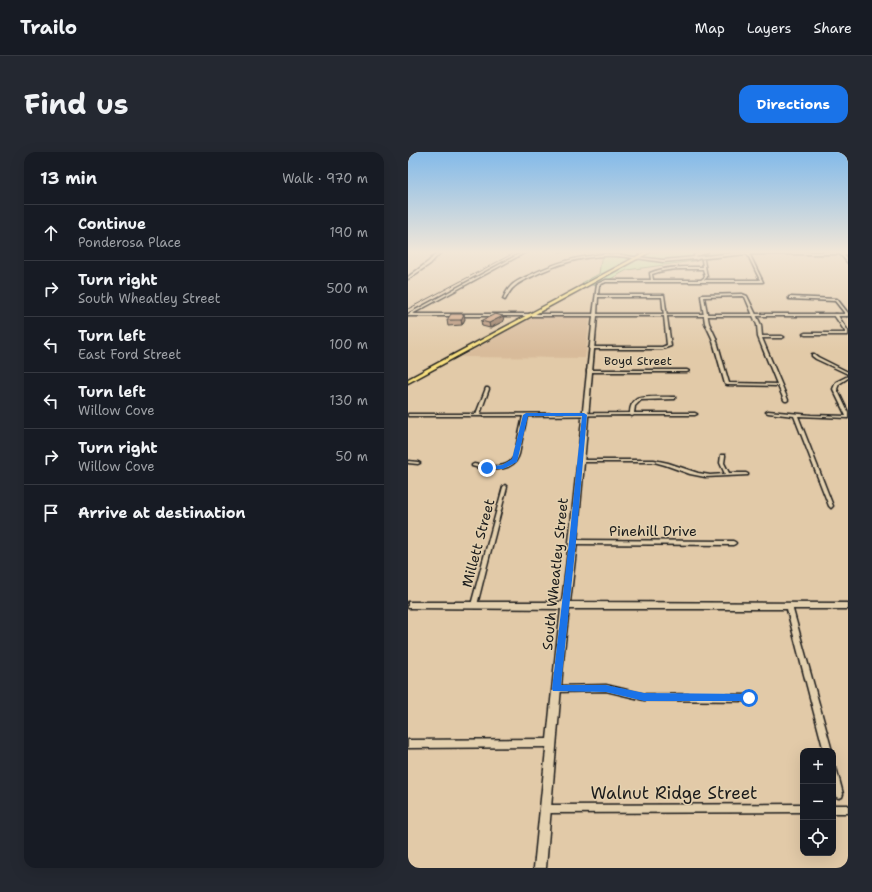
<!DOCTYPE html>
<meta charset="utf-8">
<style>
body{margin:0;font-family:"Shantell Sans",sans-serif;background:#242831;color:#f1f3f6}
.controls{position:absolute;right:12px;bottom:12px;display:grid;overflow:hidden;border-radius:8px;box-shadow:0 4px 16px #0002}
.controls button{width:36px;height:36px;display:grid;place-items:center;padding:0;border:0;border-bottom:1px solid #363941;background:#171b24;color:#f1f3f6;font:20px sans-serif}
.stop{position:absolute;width:12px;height:12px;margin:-9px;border:3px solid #1a73e8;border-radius:50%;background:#fff}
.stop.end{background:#1a73e8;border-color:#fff;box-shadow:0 1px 4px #0008}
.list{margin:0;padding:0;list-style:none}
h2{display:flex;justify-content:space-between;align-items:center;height:52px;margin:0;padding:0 16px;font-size:17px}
h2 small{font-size:13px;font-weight:400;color:#9ea1a6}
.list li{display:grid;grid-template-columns:26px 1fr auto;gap:12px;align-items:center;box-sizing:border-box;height:56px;padding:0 16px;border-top:1px solid #363941}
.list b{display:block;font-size:15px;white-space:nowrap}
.list p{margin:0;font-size:13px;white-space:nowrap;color:#9ea1a6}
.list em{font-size:13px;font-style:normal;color:#9ea1a6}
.icon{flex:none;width:22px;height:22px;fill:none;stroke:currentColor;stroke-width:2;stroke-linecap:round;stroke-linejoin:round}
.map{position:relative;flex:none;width:440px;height:716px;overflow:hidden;border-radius:12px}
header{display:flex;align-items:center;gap:24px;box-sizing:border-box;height:56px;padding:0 20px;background:#171b24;border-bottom:1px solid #363941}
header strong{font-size:19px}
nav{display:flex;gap:22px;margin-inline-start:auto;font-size:14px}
.intro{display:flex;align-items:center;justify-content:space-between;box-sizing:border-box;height:96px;padding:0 24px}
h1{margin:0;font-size:28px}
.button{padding:10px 18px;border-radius:12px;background:#1a73e8;color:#fff;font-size:14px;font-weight:700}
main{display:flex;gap:24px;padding:0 24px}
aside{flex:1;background:#171b24;border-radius:12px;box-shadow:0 4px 16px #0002}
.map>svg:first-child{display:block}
.built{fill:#d8bb9a}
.green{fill:#b8de9a;stroke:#6a7d5b}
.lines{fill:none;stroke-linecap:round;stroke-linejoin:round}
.street-casing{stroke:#1c1c1c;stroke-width:3}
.secondary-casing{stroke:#1c1c1c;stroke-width:3}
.primary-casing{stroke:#1c1c1c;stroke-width:3}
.street{fill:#e4d1af;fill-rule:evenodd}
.secondary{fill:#e4d1af;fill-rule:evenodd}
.primary{fill:#fae180;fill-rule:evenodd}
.rail{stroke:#1c1c1c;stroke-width:1}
.wall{fill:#b08c72;stroke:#1c1c1c}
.shaded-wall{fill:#90725c;stroke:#1c1c1c}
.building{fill:#cda384;stroke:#1c1c1c}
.route{fill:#1a73e8}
.labels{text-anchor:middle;stroke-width:3;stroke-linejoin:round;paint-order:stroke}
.far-street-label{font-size:12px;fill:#1c1c1c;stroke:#e4d1af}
.street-label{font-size:14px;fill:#1c1c1c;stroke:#e4d1af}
.near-street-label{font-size:17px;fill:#1c1c1c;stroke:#e4d1af}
</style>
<header>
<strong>Trailo</strong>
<nav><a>Map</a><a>Layers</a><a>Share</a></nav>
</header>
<div class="intro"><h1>Find us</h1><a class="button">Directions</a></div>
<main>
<aside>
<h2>13 min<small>Walk · 970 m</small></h2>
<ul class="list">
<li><svg class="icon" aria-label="ahead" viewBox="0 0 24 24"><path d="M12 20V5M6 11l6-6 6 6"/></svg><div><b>Continue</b><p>Ponderosa Place</p></div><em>190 m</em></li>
<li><svg class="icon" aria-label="right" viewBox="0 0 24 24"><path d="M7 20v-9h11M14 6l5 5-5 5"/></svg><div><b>Turn right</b><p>South Wheatley Street</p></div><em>500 m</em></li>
<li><svg class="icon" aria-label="left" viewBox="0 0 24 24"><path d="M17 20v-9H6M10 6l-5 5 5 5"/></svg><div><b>Turn left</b><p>East Ford Street</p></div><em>100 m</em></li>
<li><svg class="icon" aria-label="left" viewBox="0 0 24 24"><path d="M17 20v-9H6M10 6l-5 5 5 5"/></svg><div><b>Turn left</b><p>Willow Cove</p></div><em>130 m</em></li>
<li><svg class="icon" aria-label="right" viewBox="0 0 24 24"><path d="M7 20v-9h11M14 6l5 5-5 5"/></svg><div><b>Turn right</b><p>Willow Cove</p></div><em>50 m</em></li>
<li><svg class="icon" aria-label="arrive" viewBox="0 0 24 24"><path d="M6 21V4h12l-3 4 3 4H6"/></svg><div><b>Arrive at destination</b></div></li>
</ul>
</aside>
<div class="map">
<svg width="440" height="716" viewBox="0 0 440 716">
<rect width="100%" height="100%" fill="#e2caa8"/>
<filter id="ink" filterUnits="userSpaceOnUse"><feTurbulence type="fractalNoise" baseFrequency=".025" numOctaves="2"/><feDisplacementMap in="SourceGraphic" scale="8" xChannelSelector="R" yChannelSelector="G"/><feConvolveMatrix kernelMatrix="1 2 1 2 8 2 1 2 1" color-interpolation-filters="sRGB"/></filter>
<g filter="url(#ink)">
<!-- built -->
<polygon class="built" points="125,165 182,165 177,206 53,205"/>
<!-- green -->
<polygon class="green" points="150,100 337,100 338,102 219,118 190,134 174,131 191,122 194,100"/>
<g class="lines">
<defs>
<g id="street">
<polygon points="30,100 33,100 22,112 0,127 0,125 20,110"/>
<polygon points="115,100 118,100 4,162 123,162 125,163 124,164 0,164 0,162"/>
<polygon points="295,100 300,100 288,104 290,107 288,108 286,103 289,101"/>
<path d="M340 100 341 101 355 130H198L191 133 190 143H256L263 194 254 197H183L181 196 183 195H254L259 193 254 145H190L189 163 187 164 185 163 189 132 198 128H243L242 121C259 114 277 115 295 115L294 108 295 107 296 108 299 125 296 128H352L339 101ZM276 117H295L297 125 293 128H245L244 122C255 118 265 117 276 117Z"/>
<polygon points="432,100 434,100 440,108 440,111 432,102"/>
<path d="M197 102 214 103 231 106 230 107C219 105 207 103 196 104 171 105 147 113 125 124 118 127 111 130 106 135 102 138 100 143 97 148L95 147C97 142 99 138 103 134 108 129 116 126 122 123 147 111 170 104 197 102Z"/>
<path d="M334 142 339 144 353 173 354 184H374L376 185 374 186H354L380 248 379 249H377L376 248 370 234 319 233 317 232 304 186 297 171 293 144 294 143ZM334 144 337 145 349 173 350 185 369 232 321 231 308 186 301 171 296 145Z"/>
<polygon points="382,145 429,147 440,161 440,164 439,164 427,149 381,147 381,145"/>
<polygon points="427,162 429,162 440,179 440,183 397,183 395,182 397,181 438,181 426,163"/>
<polygon points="404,202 406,202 410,205 440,220 440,222 408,207 404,204"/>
<polygon points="179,218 279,218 281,219 279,220 179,220"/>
<polygon points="440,224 440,226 431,232 429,237 440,260 440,266 390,264 425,354 423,356 421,354 386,264 360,261 358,260 360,259 403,263 438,264 425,237 428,230"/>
<path d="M78 236H80L81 237 72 262 222 261C222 255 224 250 229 247 234 244 259 245 266 245H267V247L233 248 227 254 226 261H287L289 262 287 263H226L224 264 222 263 119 264C117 273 115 283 113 292 112 296 112 301 110 305 104 321 78 318 64 314V313L66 312C76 314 93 317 102 310 103 309 105 306 106 305L115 264H0V262H68Z"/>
<polygon points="313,303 317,303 317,304 316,311 321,321 338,321 340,322 340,323 297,325 282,322 257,313 246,310 173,310 171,309 173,308 246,308 260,311 290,321 302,323 317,322 312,311"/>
<polygon points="0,309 10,310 12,311 10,312 0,311"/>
<polygon points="97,333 99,335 69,453 68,455 64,455 63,453 95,335"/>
<polygon points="165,388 325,389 327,390 328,391 327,392 325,393 165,392 163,391 162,390 163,389"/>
<polygon points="379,452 383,452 384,454 424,599 416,599 378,454"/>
<polygon points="198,533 236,542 341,543 343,544 344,546 343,548 341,549 236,548 198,539 148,540 146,539 145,537 146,535 148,534"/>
<polygon points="144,587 147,588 148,591 147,594 144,595 0,596 0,588"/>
<polygon points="425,615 428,616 429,619 435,642 434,645 431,646 428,645 425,634"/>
<polygon points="395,652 395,660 137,661 134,660 133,657 134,654 137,653"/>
<rect x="425" y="653" width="15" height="8"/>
</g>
<g id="secondary">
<polygon points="337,100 440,100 440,102 340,102 255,110 228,106 230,105 255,108"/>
<polygon points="121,162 440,162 440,164 189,164 169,390 162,450 440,451 440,457 161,457 156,499 138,716 126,716 148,499 153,457 0,456 0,450 154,450 161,390 185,164 123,164 121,163"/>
</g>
<polygon id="primary" points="237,100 242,100 0,231 0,227"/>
</defs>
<!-- street casing -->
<use href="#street" class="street-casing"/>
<!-- secondary casing -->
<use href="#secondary" class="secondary-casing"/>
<!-- primary casing -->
<use href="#primary" class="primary-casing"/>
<!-- street -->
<use href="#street" class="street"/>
<!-- secondary -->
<use href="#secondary" class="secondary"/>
<!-- primary -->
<use href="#primary" class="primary"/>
<!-- rail -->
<polyline class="rail" points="0,157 108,100"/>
</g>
<!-- wall -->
<g class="wall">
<polygon points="57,167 54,173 40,174 39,168"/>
<polygon points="73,169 96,169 82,176 74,174"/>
</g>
<!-- shaded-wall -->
<g class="shaded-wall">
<polygon points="56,162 57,167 54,173 53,168"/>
<polygon points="95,164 96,169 82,176 81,171"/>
</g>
<!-- building -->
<g class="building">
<polygon points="43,162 56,162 53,168 39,168"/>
<polygon points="87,162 95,164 81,171 73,169"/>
</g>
</g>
<!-- sky -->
<linearGradient id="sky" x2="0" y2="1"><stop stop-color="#83bae9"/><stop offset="0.5" stop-color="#f2e7d8"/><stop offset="1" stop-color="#f2e7d8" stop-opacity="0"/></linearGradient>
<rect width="440" height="200" fill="url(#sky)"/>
<!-- route -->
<polygon class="route" points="118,261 176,261 179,263 168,390 153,533 198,533 236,541 341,542 344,543 345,546 344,549 236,549 198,540 145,539 144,537 161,390 174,264 120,264 109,310 95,317 77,317 77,315 94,313 104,307 115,263"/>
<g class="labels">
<!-- far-street labels -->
<g class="far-street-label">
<text x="230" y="213">Boyd Street</text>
</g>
<!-- street labels -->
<g class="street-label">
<text x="245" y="384">Pinehill Drive</text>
<text transform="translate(70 391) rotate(-75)" y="5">Millett Street</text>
<text transform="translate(147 422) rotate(-84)" y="5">South Wheatley Street</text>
</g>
<!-- near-street labels -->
<g class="near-street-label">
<text x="266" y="647">Walnut Ridge Street</text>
</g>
</g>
</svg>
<div class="controls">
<button>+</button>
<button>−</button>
<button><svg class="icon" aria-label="locate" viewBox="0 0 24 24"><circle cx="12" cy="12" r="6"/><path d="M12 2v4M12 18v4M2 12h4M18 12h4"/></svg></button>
</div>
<div class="stop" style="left:341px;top:546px"></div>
<div class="stop end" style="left:79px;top:316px"></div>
</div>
</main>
